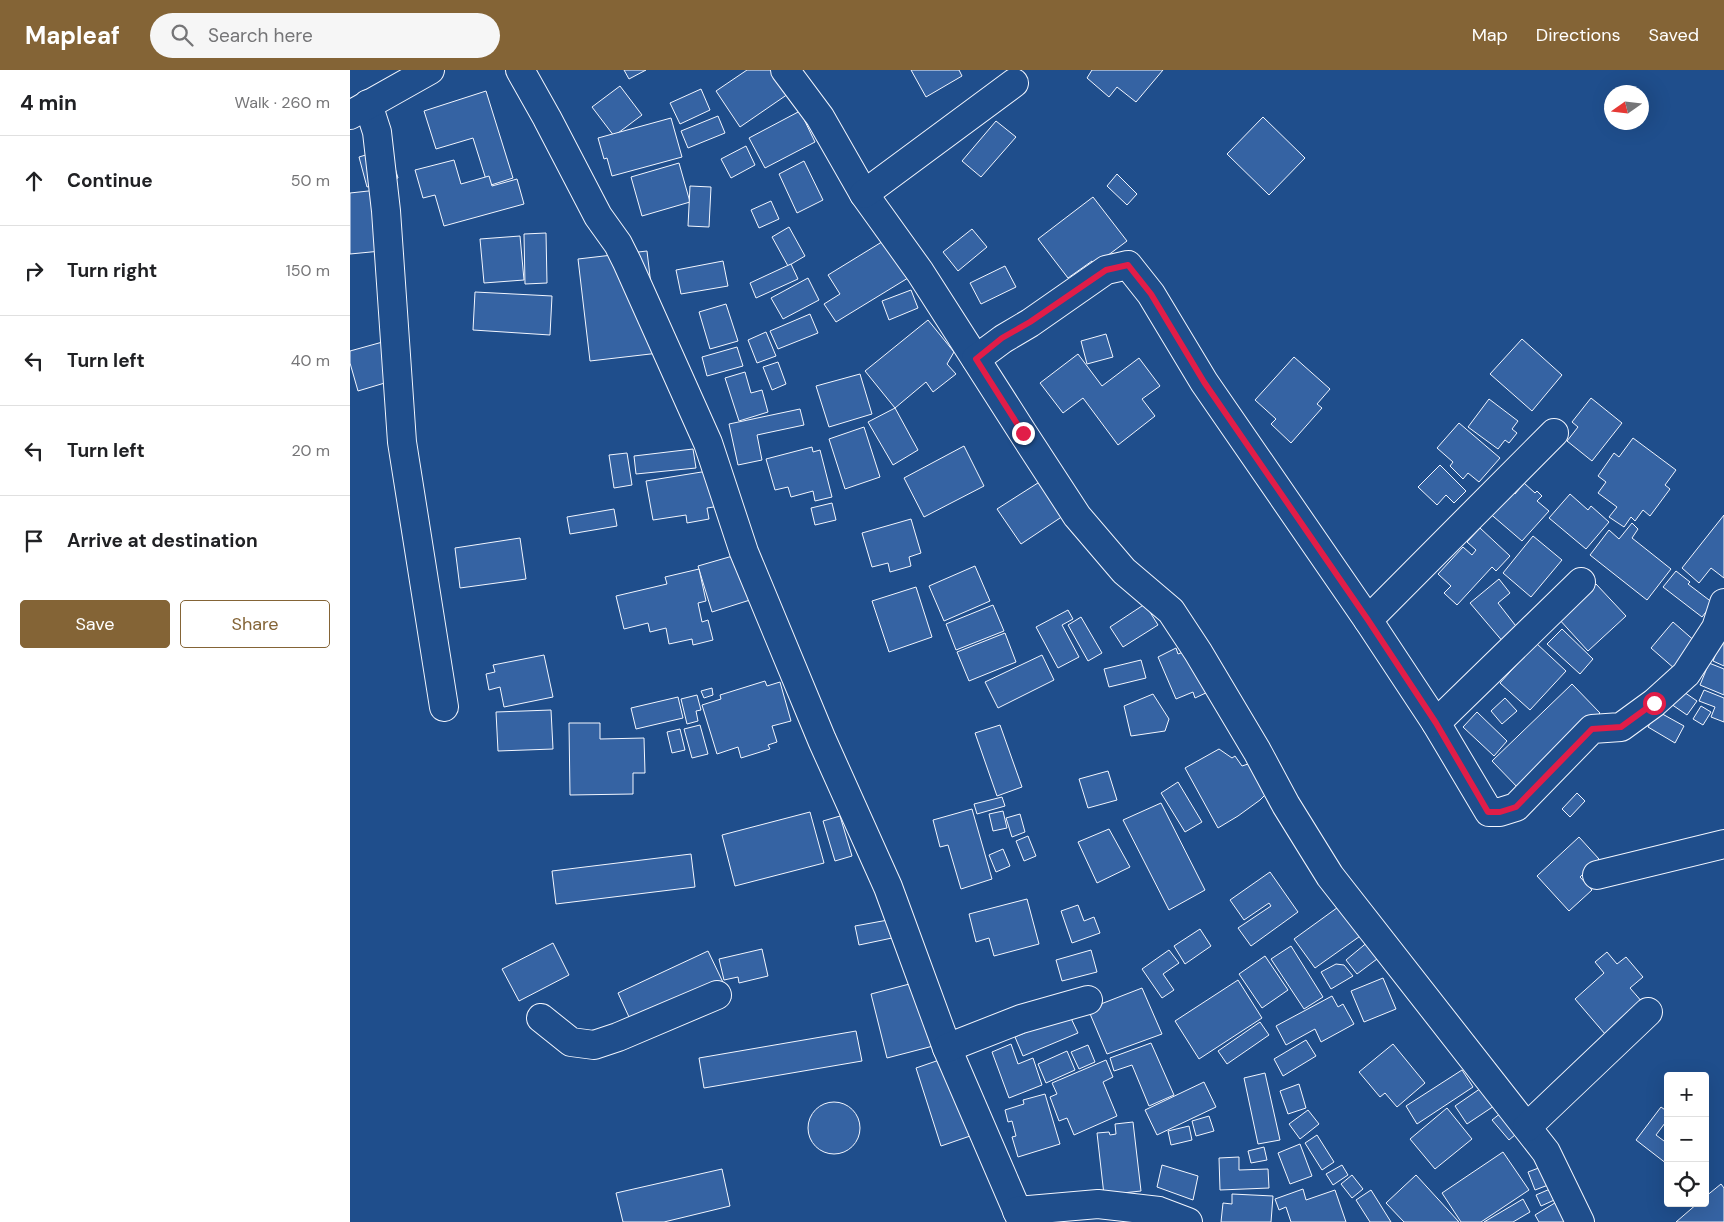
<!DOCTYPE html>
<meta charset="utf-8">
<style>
body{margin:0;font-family:"DM Sans",sans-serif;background:#f6f6f6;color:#202124}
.controls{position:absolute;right:15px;bottom:15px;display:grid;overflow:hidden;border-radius:5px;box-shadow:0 5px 20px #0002}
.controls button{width:45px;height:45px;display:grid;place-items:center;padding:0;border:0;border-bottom:1px solid #e0e0e0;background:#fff;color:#202124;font:25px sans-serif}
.compass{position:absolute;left:1254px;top:15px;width:45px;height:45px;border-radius:50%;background:#fff;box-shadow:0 5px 20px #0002;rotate:256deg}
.stop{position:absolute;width:15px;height:15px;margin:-11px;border:4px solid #e11d48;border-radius:50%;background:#fff}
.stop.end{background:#e11d48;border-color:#fff;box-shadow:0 1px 5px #0008}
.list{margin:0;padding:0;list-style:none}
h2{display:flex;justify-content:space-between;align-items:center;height:65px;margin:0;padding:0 20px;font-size:21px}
h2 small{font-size:16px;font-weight:400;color:#757577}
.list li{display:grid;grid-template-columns:32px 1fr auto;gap:15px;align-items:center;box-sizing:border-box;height:90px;padding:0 20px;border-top:1px solid #e0e0e0}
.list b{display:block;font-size:19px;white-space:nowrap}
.list em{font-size:16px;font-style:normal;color:#757577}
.actions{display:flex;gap:10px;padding:15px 20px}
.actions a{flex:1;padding:11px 0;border:1px solid #846436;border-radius:5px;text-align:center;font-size:18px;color:#846436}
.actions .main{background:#846436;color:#fff}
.icon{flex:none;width:28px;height:28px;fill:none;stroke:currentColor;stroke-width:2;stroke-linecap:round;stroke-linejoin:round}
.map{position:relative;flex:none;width:1374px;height:1152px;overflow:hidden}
header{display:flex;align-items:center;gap:30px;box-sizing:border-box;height:70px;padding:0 25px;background:#846436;color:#fff}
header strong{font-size:24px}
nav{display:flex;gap:28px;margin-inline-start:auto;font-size:18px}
.search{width:350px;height:45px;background:#f6f6f6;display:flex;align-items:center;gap:12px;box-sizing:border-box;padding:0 18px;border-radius:28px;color:#757577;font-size:19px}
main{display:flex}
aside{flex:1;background:#fff}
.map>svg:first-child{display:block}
.building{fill:#3563a3;stroke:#f2f6ff}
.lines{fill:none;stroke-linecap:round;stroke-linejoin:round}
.minor-casing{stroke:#f2f6ff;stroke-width:30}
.minor{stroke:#1f4e8c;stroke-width:28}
.route{stroke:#e11d48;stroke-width:6}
</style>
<header>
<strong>Mapleaf</strong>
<div class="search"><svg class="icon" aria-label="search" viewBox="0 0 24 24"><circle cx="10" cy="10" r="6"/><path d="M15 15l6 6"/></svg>Search here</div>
<nav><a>Map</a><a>Directions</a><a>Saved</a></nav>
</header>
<main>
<aside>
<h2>4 min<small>Walk · 260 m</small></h2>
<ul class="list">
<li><svg class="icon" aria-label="ahead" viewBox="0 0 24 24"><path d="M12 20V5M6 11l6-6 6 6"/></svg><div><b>Continue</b></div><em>50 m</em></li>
<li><svg class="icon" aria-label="right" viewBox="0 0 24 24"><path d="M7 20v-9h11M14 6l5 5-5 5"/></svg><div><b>Turn right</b></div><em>150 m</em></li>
<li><svg class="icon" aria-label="left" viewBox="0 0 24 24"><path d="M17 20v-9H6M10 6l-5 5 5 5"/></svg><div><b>Turn left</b></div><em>40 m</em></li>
<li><svg class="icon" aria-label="left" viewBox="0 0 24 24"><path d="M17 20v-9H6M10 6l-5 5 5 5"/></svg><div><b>Turn left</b></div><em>20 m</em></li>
<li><svg class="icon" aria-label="arrive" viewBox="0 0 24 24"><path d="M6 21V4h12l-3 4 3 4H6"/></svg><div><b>Arrive at destination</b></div></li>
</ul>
<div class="actions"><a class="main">Save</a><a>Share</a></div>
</aside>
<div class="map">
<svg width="1374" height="1152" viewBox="0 0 1374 1152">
<rect width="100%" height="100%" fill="#1f4e8c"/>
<!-- building -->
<g class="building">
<polygon points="274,0 296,0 279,9"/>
<polygon points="397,0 422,0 438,24 390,57 366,21"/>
<polygon points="561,0 609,0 612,6 576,27"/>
<polygon points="742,0 813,0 786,32 767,17 759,27 737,8"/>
<polygon points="270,16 292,45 264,66 242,37"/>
<polygon points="351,19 360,40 330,54 320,33"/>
<polygon points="136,21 163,108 138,116 123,68 86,79 74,41"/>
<polygon points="450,41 465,72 415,98 399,68"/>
<polygon points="368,46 375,63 338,78 331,61"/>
<polygon points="913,47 955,88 919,125 877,84"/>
<polygon points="321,48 332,87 262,106 257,88 254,89 248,68"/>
<polygon points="646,51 666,67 631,107 612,91"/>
<polygon points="396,76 405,95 381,108 371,89"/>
<polygon points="39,78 48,108 17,117 9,87"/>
<polygon points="104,90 111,114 139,106 142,116 167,109 174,134 94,156 85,125 73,128 65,100"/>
<polygon points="454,91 473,130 447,143 429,104"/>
<polygon points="329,93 340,132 292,146 281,107"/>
<polygon points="767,104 787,124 777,135 757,116"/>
<polygon points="340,116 361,117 359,157 338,156"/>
<polygon points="46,118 52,179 0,184 0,123"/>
<polygon points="743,127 777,171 745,195 742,191 718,208 688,169"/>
<polygon points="421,131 429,149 409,158 401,140"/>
<polygon points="439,157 455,186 438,196 422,167"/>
<polygon points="622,159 637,177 608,201 593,182"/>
<polygon points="196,163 197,213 175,214 174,164"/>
<polygon points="170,166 174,210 134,213 130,169"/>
<polygon points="535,170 558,208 486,252 474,234 490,224 478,205"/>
<polygon points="297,181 309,283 240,291 228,189"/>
<polygon points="373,191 378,216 331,224 326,200"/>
<polygon points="441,194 448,209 406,228 400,213"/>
<polygon points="655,196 666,217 631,234 620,213"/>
<polygon points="458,208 469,230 433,249 421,228"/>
<polygon points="561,220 568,238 539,250 532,231"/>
<polygon points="125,222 202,226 200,265 123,260"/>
<polygon points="376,234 388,271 360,279 349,242"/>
<polygon points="460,244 468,263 428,279 420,261"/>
<polygon points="578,250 604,282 597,294 606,304 583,322 576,312 545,338 515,301"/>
<polygon points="416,262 426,286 407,293 398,270"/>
<polygon points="756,264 763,287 737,294 731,271"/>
<polygon points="47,268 58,306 8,321 0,293 0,281"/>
<polygon points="1172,269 1212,305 1182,341 1140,304"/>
<polygon points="387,277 393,296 357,306 352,287"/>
<polygon points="728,284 752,316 789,288 810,316 792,329 805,346 768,375 733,328 713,343 690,313"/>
<polygon points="944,287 980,319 967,334 972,338 941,373 921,354 926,349 905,330"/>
<polygon points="428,292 436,314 422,320 413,297"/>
<polygon points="395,302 401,323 412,320 418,342 389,351 375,308"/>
<polygon points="510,304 522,344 479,357 466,316"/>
<polygon points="1241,328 1272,353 1242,391 1217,371 1228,357 1222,352"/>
<polygon points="1139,329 1168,351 1162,359 1167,363 1159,373 1155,370 1148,379 1118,357"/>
<polygon points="545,338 568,380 543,395 518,352"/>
<polygon points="450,339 454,355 407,365 412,390 388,395 379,354"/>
<polygon points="1109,353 1150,388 1129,412 1118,403 1113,409 1100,396 1103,392 1087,378"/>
<polygon points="514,357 530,407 495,419 479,369"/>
<polygon points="1283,368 1326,400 1315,415 1320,419 1300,446 1293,440 1285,451 1281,447 1274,457 1259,447 1267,437 1248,423 1256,412 1248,406 1264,383 1269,387"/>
<polygon points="614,376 634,416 574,447 554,408"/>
<polygon points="462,377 463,382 470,380 482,427 465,431 463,421 441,427 438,417 425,420 416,389"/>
<polygon points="343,379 346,398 286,404 284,386"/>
<polygon points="277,383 282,415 264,418 259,385"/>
<polygon points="1090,395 1116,421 1104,433 1096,425 1087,435 1068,417"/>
<polygon points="364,400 370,436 357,438 359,449 337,453 336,445 303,450 296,411"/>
<polygon points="691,411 713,446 671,474 647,439"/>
<polygon points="1174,413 1185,423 1187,421 1192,426 1187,431 1199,441 1172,471 1137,441 1158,417 1165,424"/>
<polygon points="1220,424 1238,440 1241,436 1259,452 1236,479 1199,448"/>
<polygon points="482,433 486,450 465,455 461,438"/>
<polygon points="264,439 267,456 220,464 217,447"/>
<polygon points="1374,445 1374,508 1361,498 1349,513 1332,498"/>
<polygon points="561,449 571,483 559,487 561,496 540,502 538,493 522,497 512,463"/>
<polygon points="1282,453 1288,459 1282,468 1321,499 1297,530 1240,485 1259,460 1269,469"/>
<polygon points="1130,458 1160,486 1146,501 1142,497 1107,535 1094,523 1101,516 1088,504 1113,477 1122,485 1126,480 1117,472"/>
<polygon points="1183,466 1212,490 1181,527 1153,503"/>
<polygon points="170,468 176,509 110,518 105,478"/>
<polygon points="386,485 400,530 362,542 348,496"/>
<polygon points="625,496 640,531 594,551 579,516"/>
<polygon points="349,499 356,531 348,533 352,552 358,550 363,570 343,575 342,569 319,574 316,558 300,562 298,553 274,559 266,526 317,514 315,507"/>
<polygon points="1326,501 1340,512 1338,514 1363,533 1352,547 1313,517"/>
<polygon points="1149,509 1160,523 1148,533 1169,560 1154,573 1120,533"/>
<polygon points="1246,514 1276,546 1238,581 1208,548"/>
<polygon points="566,517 582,567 539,582 522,531"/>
<polygon points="795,534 808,555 773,577 760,557"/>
<polygon points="643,535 654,561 606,580 596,554"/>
<polygon points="718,540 723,549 712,555 729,587 708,598 686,557"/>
<polygon points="731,547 752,583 738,591 718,555"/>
<polygon points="1323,552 1347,573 1325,599 1301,578"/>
<polygon points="1212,559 1243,589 1230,604 1197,574"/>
<polygon points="655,563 666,592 619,611 607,582"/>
<polygon points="1374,563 1374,596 1363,591"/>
<polygon points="1186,573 1216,601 1180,640 1150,613"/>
<polygon points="826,578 828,584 841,579 860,621 845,628 843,622 826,629 808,587"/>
<polygon points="194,585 203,627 154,637 150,617 139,620 136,604 145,602 143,595"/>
<polygon points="692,585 704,610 648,638 635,612"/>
<polygon points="791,590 796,608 759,617 754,599"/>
<polygon points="1359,593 1374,599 1374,625 1350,615"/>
<polygon points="415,611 417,616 430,612 441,651 422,656 427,672 418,675 420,679 391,688 388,677 367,684 352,635 371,629 370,625"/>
<polygon points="1222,614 1250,643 1170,720 1142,691"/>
<polygon points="362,618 363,625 354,628 351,621"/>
<polygon points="1331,620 1347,631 1337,645 1321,634"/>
<polygon points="1354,620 1374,628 1374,652 1361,647 1365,637 1349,631"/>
<polygon points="803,624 819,649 815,661 781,666 774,636"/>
<polygon points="347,625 351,640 346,641 348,651 337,654 331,629"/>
<polygon points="328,627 333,648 286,659 281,638"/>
<polygon points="1155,628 1167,641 1152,654 1141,641"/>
<polygon points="1351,636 1361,642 1353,655 1343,649"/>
<polygon points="201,640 203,679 148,681 146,642"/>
<polygon points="1307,641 1334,656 1325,673 1298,657"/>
<polygon points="1127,642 1157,671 1144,686 1113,657"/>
<polygon points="219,653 250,653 250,669 294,668 295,703 283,703 283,724 220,725"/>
<polygon points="350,655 358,684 342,688 334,659"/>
<polygon points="650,655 672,717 647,726 625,663"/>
<polygon points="330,659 335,680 322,683 317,662"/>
<polygon points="869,679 882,688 885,686 892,696 898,694 916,724 910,730 888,746 868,758 835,698"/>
<polygon points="758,701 767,730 738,738 729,709"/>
<polygon points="828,712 852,752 835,762 811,723"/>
<polygon points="1227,723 1235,731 1220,747 1212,739"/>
<polygon points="652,727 655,736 627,744 624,734"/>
<polygon points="811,733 855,820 819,840 773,750"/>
<polygon points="622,739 642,809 611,819 598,775 590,777 583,750"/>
<polygon points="653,741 657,758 643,761 639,744"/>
<polygon points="460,742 474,793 385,816 372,765"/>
<polygon points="670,744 675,762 662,767 656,748"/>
<polygon points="490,746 502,786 485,791 473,751"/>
<polygon points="759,759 780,797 747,813 728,772"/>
<polygon points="678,766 686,786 674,791 666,771"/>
<polygon points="1229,767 1249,789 1230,807 1242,820 1219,841 1187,806"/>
<polygon points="653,779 660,796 646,802 639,785"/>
<polygon points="341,784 345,817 206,834 202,801"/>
<polygon points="920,802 948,842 901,876 888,858 921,836 919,833 894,850 880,830"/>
<polygon points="677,829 689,874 644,886 639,868 626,872 619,844"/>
<polygon points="728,835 734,851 744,847 750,863 722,873 711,841"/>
<polygon points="991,835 1013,864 965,898 944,869"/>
<polygon points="538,850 542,868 509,875 505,856"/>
<polygon points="850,859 861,876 835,894 824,876"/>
<polygon points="1019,871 1031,886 1007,904 996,890"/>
<polygon points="203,873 219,905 169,931 152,899"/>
<polygon points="941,876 973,927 954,939 921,889"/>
<polygon points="412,879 418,906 389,913 388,907 374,910 369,889"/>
<polygon points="741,880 747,902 712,911 706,890"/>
<polygon points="819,880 829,893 813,904 824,920 812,928 792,899"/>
<polygon points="358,881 381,929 290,971 268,923"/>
<polygon points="1257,882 1267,894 1276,887 1293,907 1280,918 1293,933 1255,964 1225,929 1254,903 1245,892"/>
<polygon points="915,886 938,920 912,938 889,904"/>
<polygon points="986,894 994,895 1003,906 981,919 971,902"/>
<polygon points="1033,908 1046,939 1014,952 1001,921"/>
<polygon points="888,910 912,948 849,989 825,951"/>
<polygon points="571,911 587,975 537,988 521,924"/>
<polygon points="792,918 812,964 757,984 738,939"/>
<polygon points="982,926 988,937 993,934 1004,954 971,972 965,959 936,975 926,956"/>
<polygon points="719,944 728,963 673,986 665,967"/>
<polygon points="910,952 919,965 877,994 868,981"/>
<polygon points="506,961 512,991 354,1018 349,988"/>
<polygon points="956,970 966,986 933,1006 924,989"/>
<polygon points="801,973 824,1025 799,1036 782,995 764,1001 760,988"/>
<polygon points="661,974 668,994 683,988 692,1015 659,1028 642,982"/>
<polygon points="1043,974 1075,1013 1047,1037 1035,1023 1030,1027 1009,1002"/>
<polygon points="738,975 745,992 729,999 721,982"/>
<polygon points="717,981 725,1000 696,1013 688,994"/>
<polygon points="598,987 623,1065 591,1076 566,998"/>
<polygon points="756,990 763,1007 753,1012 767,1046 724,1065 717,1048 709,1051 700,1027 707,1024 702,1013"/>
<polygon points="1112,1000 1123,1017 1067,1054 1056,1036"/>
<polygon points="915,1003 930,1070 908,1074 894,1008"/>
<polygon points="854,1012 866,1037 807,1065 795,1040"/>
<polygon points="949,1014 956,1038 938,1044 930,1021"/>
<polygon points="1134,1016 1147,1034 1117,1054 1105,1036"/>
<polygon points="695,1024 710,1074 668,1087 662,1067 666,1066 662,1051 658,1052 655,1040 674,1034 673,1030"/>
<circle cx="484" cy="1058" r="26"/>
<polygon points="1311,1037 1318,1042 1318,1049 1306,1065 1318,1074 1317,1094 1286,1070"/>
<polygon points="1097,1038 1122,1069 1085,1099 1060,1069"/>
<polygon points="1156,1039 1172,1059 1159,1070 1142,1050"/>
<polygon points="958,1040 969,1054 950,1069 939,1054"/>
<polygon points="859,1046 864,1061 846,1066 842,1051"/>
<polygon points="783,1052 791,1121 754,1125 747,1063 759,1062 760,1065 766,1064 765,1054"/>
<polygon points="839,1056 842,1070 821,1075 818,1061"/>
<polygon points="967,1065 984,1092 972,1100 955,1073"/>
<polygon points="950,1074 962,1106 940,1114 928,1083"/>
<polygon points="914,1077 917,1090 901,1093 898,1081"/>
<polygon points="1153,1082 1179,1120 1131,1152 1111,1152 1092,1123"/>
<polygon points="889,1087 889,1100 918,1099 919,1118 870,1120 869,1088"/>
<polygon points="1199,1094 1206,1112 1185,1120 1178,1102"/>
<polygon points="812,1095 848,1106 843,1130 807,1117"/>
<polygon points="992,1095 998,1105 983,1115 976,1104"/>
<polygon points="372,1099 380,1136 314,1152 273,1152 266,1123"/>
<polygon points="1002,1105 1013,1119 1002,1128 991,1114"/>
<polygon points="1066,1105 1109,1152 1054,1152 1036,1133"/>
<polygon points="1371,1114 1374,1118 1374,1152 1326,1152 1348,1133 1355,1133 1355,1127"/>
<polygon points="1207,1116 1211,1127 1191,1136 1186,1125"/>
<polygon points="953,1119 956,1130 985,1120 996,1152 941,1152 936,1137 929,1140 925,1129"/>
<polygon points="1021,1120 1041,1152 1020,1152 1006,1130"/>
<polygon points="882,1124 923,1126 921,1152 871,1152 873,1133 882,1134"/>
<polygon points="1173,1129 1180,1142 1163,1152 1134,1152"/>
<polygon points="1208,1131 1221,1152 1189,1152 1185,1145"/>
</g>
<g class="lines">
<defs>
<g id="minor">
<polyline points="170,0 197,48 248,146 268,174 277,192 358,373 394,482 472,670 538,817 597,978 672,1152"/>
<polyline points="435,0 470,47 514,124 570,202 673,363 727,446 774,501 821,541 848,582 907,681 936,735 980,806 1196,1082 1230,1152"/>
<polyline points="18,34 27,62 36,141 52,372 94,637"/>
<polyline points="0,45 80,0"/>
<polyline points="514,124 664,13"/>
<polyline points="626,289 653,269 680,253 756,200 778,195 801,224 854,312 1018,550 1086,653 1139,742 1150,742 1166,737 1242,659 1271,657 1304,633 1336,604 1366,558 1374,533"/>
<polyline points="1018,550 1204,363"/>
<polyline points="1086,653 1231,512"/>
<polyline points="1247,805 1374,774"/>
<polyline points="191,948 221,972 244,975 268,967 367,925"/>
<polyline points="597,978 671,949 738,930"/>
<polyline points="1177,1057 1298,942"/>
<polyline points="667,1141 748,1134 809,1141 838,1152"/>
</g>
</defs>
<!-- minor casing -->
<use href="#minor" class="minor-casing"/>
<!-- minor -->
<use href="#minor" class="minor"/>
</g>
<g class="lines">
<!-- route -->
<polyline class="route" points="673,363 626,289 652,268 680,252 756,200 778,195 801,224 854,312 1018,550 1086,653 1138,742 1150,742 1166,737 1242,659 1271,657 1304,633"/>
</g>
</svg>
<div class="controls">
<button>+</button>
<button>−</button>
<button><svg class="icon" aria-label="locate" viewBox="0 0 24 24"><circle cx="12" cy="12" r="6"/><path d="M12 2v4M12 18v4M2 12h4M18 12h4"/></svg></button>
</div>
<svg class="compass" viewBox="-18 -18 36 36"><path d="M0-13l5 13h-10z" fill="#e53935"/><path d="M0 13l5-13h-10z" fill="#757577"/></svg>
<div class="stop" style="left:1304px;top:633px"></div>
<div class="stop end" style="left:673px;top:363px"></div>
</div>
</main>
